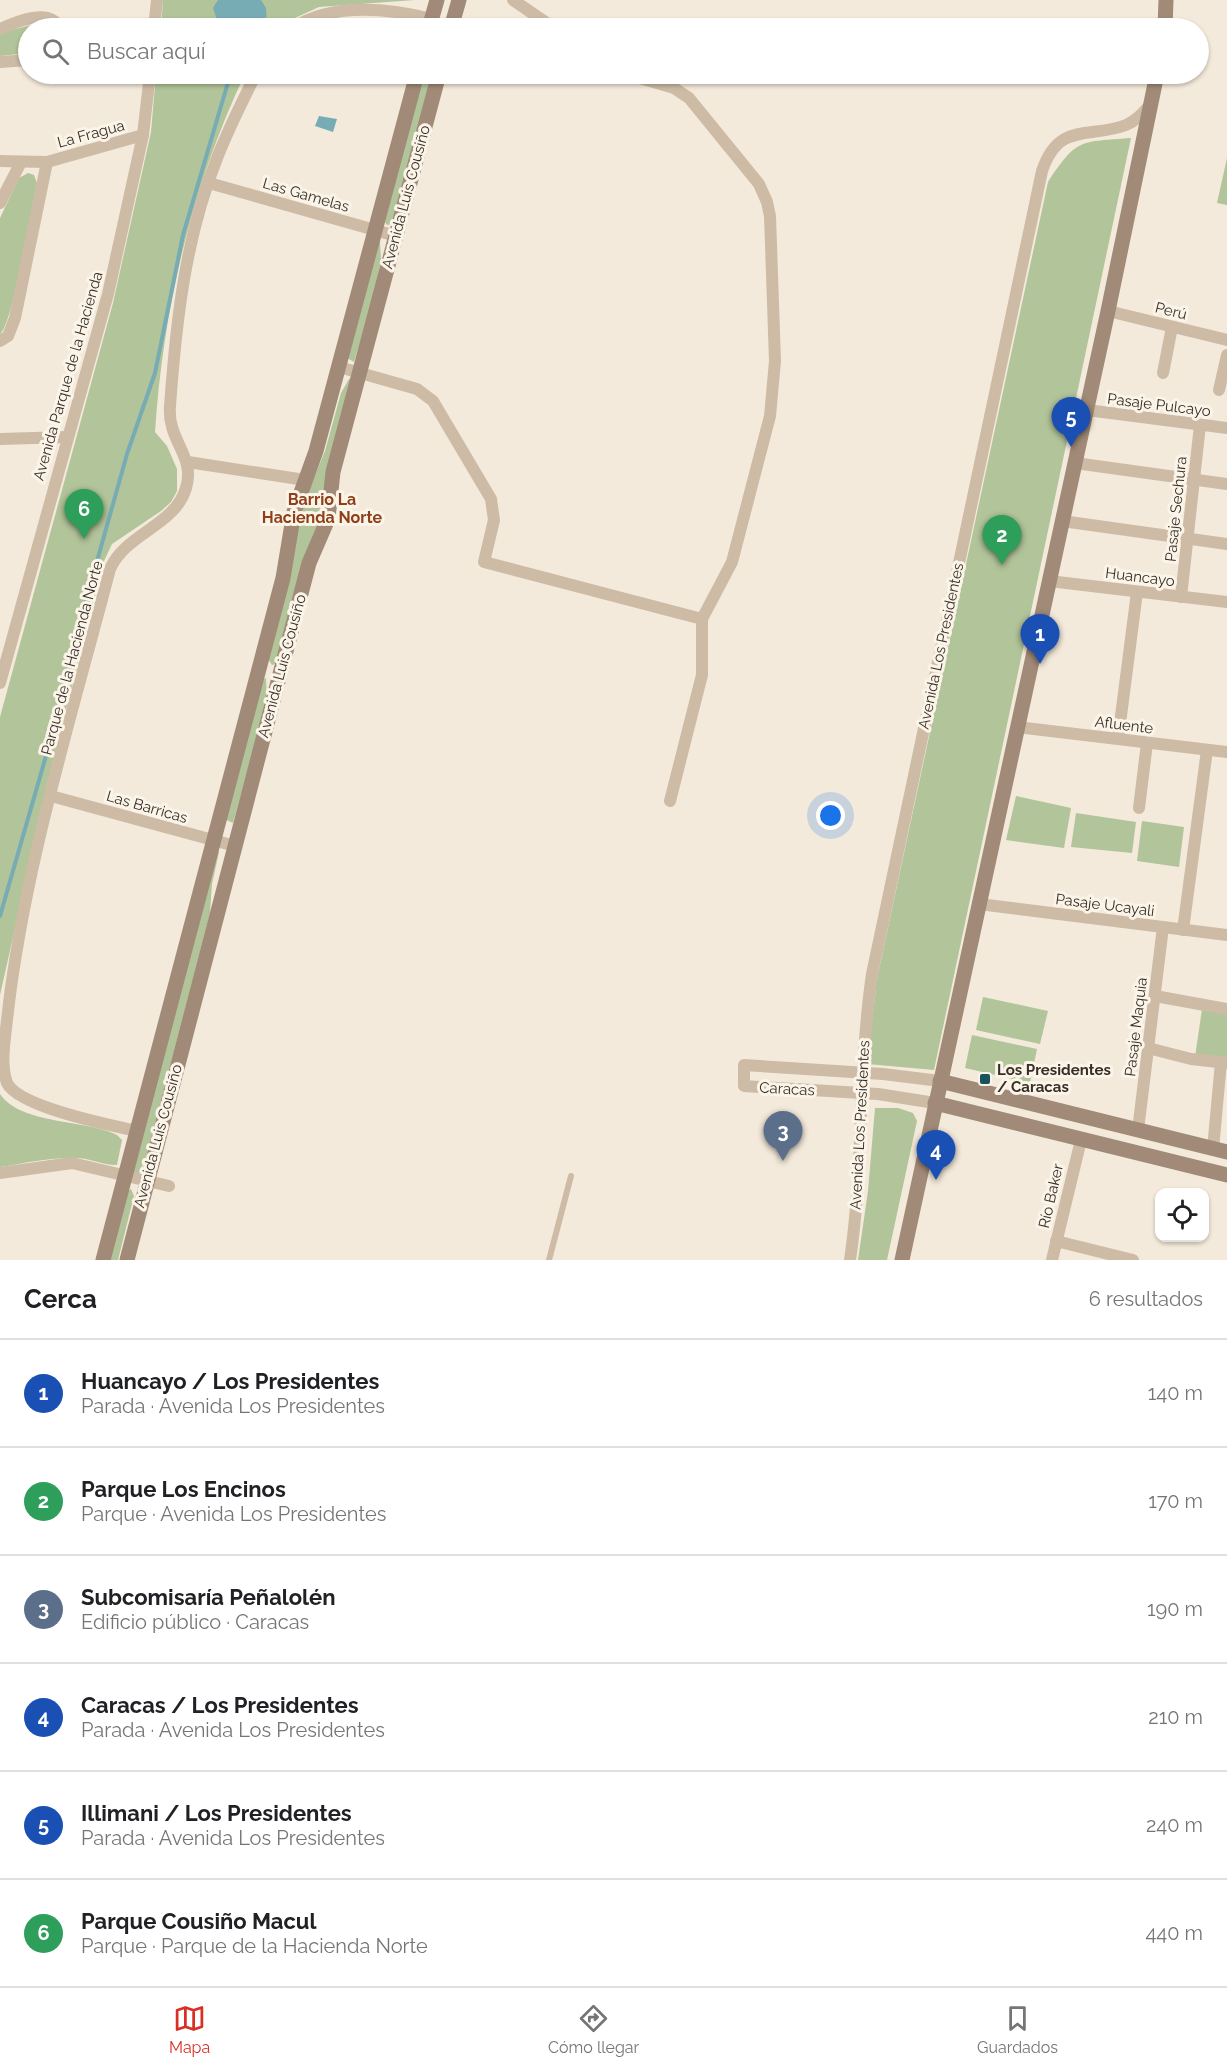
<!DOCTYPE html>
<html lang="es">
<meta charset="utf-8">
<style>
body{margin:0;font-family:Raleway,sans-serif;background:#f2f2f2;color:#202124}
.controls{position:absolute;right:18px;bottom:18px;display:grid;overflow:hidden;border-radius:12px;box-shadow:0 2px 4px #0004}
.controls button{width:54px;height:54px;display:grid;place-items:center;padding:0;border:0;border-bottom:2px solid #e0e0e0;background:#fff;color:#202124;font:30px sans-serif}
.you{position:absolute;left:831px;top:816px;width:21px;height:21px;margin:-15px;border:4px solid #fff;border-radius:50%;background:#1a73e8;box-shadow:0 0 0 9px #1a73e833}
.badge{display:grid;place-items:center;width:39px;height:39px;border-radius:50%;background:#d93025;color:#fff;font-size:20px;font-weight:700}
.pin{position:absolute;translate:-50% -50px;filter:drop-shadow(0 2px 3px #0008)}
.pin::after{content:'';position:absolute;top:32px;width:21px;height:18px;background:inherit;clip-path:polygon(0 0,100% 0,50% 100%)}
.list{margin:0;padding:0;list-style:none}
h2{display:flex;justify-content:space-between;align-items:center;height:78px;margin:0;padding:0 24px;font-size:26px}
h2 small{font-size:20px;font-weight:400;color:#757577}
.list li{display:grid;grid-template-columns:39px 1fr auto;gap:18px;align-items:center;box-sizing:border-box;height:108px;padding:0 24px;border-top:2px solid #e0e0e0}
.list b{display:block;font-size:22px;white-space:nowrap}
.list p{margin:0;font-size:20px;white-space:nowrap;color:#757577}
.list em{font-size:20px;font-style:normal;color:#757577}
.icon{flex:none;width:33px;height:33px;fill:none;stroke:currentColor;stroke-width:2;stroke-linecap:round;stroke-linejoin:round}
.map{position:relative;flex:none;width:1227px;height:1260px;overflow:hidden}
.search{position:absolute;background:#fff;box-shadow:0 2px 4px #0004;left:18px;right:18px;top:18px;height:66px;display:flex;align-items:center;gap:15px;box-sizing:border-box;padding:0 21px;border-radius:33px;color:#757577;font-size:22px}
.sheet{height:726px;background:#fff}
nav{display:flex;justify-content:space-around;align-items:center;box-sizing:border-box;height:84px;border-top:2px solid #e0e0e0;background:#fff;font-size:16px;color:#757577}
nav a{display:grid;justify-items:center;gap:3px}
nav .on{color:#d93025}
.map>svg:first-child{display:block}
.green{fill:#b2c499}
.water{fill:#77acb4}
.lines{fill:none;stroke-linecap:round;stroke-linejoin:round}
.stream{stroke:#77acb4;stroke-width:4}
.lane{stroke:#cdbba6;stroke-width:6}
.street{stroke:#cdbba6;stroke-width:12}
.secondary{stroke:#a18a77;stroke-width:15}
.poi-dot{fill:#19535e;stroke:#fbf4e8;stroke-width:2}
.labels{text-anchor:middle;stroke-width:6;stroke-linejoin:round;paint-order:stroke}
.street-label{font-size:15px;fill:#382e27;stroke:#fbf4e8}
.poi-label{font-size:15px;font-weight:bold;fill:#382e27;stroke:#fbf4e8;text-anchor:start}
.neighbourhood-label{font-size:16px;font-weight:bold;fill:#8f3f19;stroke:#fbf4e8}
</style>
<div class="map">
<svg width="1227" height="1260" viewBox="0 0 1227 1260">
<rect width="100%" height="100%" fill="#f4eadb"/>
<!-- green -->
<g class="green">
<polygon points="163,0 415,0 319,7 273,28 161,28"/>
<polygon points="43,22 52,28 28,28 28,53 0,56 0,33"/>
<path d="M156 74H245C192 185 163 309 155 432L167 446 177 469V491L171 502 161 511 112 544 104 561 51 768 0 995V717L113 303 151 132Z"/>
<polygon points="423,74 433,74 392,224 387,225 385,222"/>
<path d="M1131 138 934 1070 867 1064 877 979 1048 182C1077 138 1080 142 1131 138Z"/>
<polygon points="1227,158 1227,205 1217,203"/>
<path d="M28 173 34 175 37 183C32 206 13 324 0 334V218L19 178Z"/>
<polygon points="377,240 380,241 381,260 375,293 354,362 347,358"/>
<polygon points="353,377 323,518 280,662 272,665 268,659 303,504 325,451 341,393 349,379"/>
<polygon points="266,678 267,700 233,823 222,818 262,680"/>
<polygon points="1016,796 1071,808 1064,848 1006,840"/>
<polygon points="1076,813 1136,822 1132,853 1071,847"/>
<polygon points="1142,821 1184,827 1179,867 1137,861"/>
<polygon points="217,851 219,852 212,884 210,913 147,1154 139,1174 134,1174 132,1170"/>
<polygon points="983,997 1048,1011 1040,1044 976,1030"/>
<polygon points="1202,1009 1227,1012 1227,1061 1195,1057"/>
<polygon points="972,1035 1037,1049 1030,1083 965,1068"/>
<path d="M0 1094C21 1125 86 1119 117 1135L122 1140 117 1165C102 1165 89 1158 76 1158 50 1157 25 1163 0 1167Z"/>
<polygon points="875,1108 898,1108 913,1113 917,1121 887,1260 858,1260 868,1191"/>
<polygon points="131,1189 134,1196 118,1260 108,1260 127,1191"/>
</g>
<!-- water -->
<g class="water">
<polygon points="218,0 261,0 266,8 267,28 220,28 213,8"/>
<polygon points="319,116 337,119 333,132 315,126"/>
</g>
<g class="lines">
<!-- stream -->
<polyline class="stream" points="0,916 46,756 73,647 127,454 155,373 183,235 229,79 228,74"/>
<!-- lane -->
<polyline class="lane" points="549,1260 571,1176"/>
<!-- street -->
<g class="street">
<polyline points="513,0 554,28"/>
<polyline points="154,28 157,0"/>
<path d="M293 28C333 2 387 8 432 19"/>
<path d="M0 29C16 22 49 7 60 28"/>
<polyline points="0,62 28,60"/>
<polyline points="626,74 674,88 689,98 759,184 767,202 770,216 775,361 770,416 732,562 702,619 702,675 670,801"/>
<polyline points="0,161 47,162 143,135"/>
<polyline points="209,183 396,236"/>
<polyline points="0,203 21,162"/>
<polyline points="1108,311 1227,340"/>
<polyline points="0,341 8,336 15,318 47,162"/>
<polyline points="339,367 417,389 433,401 491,499 494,520 484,562 702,619"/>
<polyline points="1163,373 1172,327"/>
<polyline points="1219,390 1227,355"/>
<polyline points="1087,410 1227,428"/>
<polyline points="0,439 67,437"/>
<polyline points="188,462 305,480"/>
<polyline points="1075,463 1227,484"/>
<polyline points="1062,521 1227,544"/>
<polyline points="1049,581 1227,602"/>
<polyline points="1181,597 1200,425"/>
<polyline points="0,683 108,294 143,135 150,74"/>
<polyline points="1017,727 1227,752"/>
<polyline points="1118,739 1137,592"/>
<polyline points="51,796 235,846"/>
<polyline points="1139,808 1147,743"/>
<polyline points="979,904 1227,935"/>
<polyline points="1183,930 1207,750"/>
<polyline points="1155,996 1227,1009"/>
<polyline points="1148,1048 1191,1059 1227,1063"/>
<polyline points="935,1103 878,1094 744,1086 744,1065 883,1074 940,1081"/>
<polyline points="1138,1130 1163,927"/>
<path d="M137 1131C109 1125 19 1107 7 1083 0 1064 5 1040 7 1020 23 871 72 715 110 569 126 533 175 526 186 488 196 456 167 441 170 406 176 323 185 239 216 161 227 131 242 102 256 74"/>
<polyline points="1213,1149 1221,1062"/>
<polyline points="0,1173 72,1163 169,1186"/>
<polyline points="1056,1241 1133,1260"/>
<path d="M850 1260C864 1165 858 1069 872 974L1042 171C1059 121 1089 139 1126 125 1136 121 1143 113 1150 105"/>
<polyline points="1052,1260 1081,1140"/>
</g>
<!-- secondary -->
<g class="secondary">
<polyline points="429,28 437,0"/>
<polyline points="451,28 459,0"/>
<polyline points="1165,28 1166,0"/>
<polyline points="940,1081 1227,1152"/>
<polyline points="935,1103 1227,1175"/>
<polyline points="103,1260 283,578 294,512 316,451 417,74"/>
<polyline points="127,1260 309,563 328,519 333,472 439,74"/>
<polyline points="902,1260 1108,311 1157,74"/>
</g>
</g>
<!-- markers -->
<rect class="poi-dot" x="979" y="1073" width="12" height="12" rx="3"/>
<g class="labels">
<!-- street labels -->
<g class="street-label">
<text transform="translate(91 134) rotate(-15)" y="5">La Fragua</text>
<text transform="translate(306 195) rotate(16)" y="5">Las Gamelas</text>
<text transform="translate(406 197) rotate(-75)" y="5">Avenida Luis Cousiño</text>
<text transform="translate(1171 311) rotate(14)" y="5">Perú</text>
<text transform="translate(68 376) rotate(-74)" y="5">Avenida Parque de la Hacienda</text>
<text transform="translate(1159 405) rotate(7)" y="5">Pasaje Pulcayo</text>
<text transform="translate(1176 509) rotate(-84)" y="5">Pasaje Sechura</text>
<text transform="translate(1140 577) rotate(7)" y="5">Huancayo</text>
<text transform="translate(941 646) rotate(-78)" y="5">Avenida Los Presidentes</text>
<text transform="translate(72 658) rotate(-75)" y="5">Parque de la Hacienda Norte</text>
<text transform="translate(282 666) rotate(-75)" y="5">Avenida Luis Cousiño</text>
<text transform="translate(1124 725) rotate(7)" y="5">Afluente</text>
<text transform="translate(147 807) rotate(16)" y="5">Las Barricas</text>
<text transform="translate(1105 905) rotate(7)" y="5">Pasaje Ucayali</text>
<text transform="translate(1136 1027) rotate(-83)" y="5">Pasaje Maquia</text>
<text transform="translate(787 1089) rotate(3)" y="5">Caracas</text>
<text transform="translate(860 1125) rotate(-87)" y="5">Avenida Los Presidentes</text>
<text transform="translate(158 1136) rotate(-75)" y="5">Avenida Luis Cousiño</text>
<text transform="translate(1051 1196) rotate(-77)" y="5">Río Baker</text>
</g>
<!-- poi labels -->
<g class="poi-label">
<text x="997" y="1075">Los Presidentes<tspan x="997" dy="17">/ Caracas</tspan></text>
</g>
<!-- neighbourhood labels -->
<g class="neighbourhood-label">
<text x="322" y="505">Barrio La<tspan x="322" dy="18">Hacienda Norte</tspan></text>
</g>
</g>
</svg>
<div class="controls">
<button><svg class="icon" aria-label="locate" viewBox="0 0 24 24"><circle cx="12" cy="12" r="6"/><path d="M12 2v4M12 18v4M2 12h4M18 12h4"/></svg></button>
</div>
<div class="you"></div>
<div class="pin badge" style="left:1040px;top:664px;background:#1a4fb4">1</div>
<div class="pin badge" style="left:1002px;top:565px;background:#2e9e5b">2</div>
<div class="pin badge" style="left:783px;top:1161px;background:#5c6f8a">3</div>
<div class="pin badge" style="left:936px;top:1180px;background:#1a4fb4">4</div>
<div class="pin badge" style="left:1071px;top:447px;background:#1a4fb4">5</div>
<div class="pin badge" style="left:84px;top:539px;background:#2e9e5b">6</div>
<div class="search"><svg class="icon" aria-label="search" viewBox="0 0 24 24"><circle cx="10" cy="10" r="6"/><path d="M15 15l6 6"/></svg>Buscar aquí</div>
</div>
<section class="sheet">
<h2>Cerca<small>6 resultados</small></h2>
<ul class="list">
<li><span class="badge" style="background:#1a4fb4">1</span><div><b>Huancayo / Los Presidentes</b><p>Parada · Avenida Los Presidentes</p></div><em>140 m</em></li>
<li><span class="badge" style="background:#2e9e5b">2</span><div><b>Parque Los Encinos</b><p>Parque · Avenida Los Presidentes</p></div><em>170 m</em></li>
<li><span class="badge" style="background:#5c6f8a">3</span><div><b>Subcomisaría Peñalolén</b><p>Edificio público · Caracas</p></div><em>190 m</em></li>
<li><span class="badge" style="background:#1a4fb4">4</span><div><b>Caracas / Los Presidentes</b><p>Parada · Avenida Los Presidentes</p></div><em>210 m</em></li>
<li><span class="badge" style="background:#1a4fb4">5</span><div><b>Illimani / Los Presidentes</b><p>Parada · Avenida Los Presidentes</p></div><em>240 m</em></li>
<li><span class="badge" style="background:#2e9e5b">6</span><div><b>Parque Cousiño Macul</b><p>Parque · Parque de la Hacienda Norte</p></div><em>440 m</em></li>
</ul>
</section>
<nav>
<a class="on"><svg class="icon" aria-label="map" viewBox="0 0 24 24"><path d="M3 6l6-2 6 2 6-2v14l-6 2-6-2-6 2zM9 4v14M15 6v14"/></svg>Mapa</a>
<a><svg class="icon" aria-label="directions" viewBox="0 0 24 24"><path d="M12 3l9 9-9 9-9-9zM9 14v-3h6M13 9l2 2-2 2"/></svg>Cómo llegar</a>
<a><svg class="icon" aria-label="saved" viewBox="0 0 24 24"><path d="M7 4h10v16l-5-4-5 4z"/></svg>Guardados</a>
</nav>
